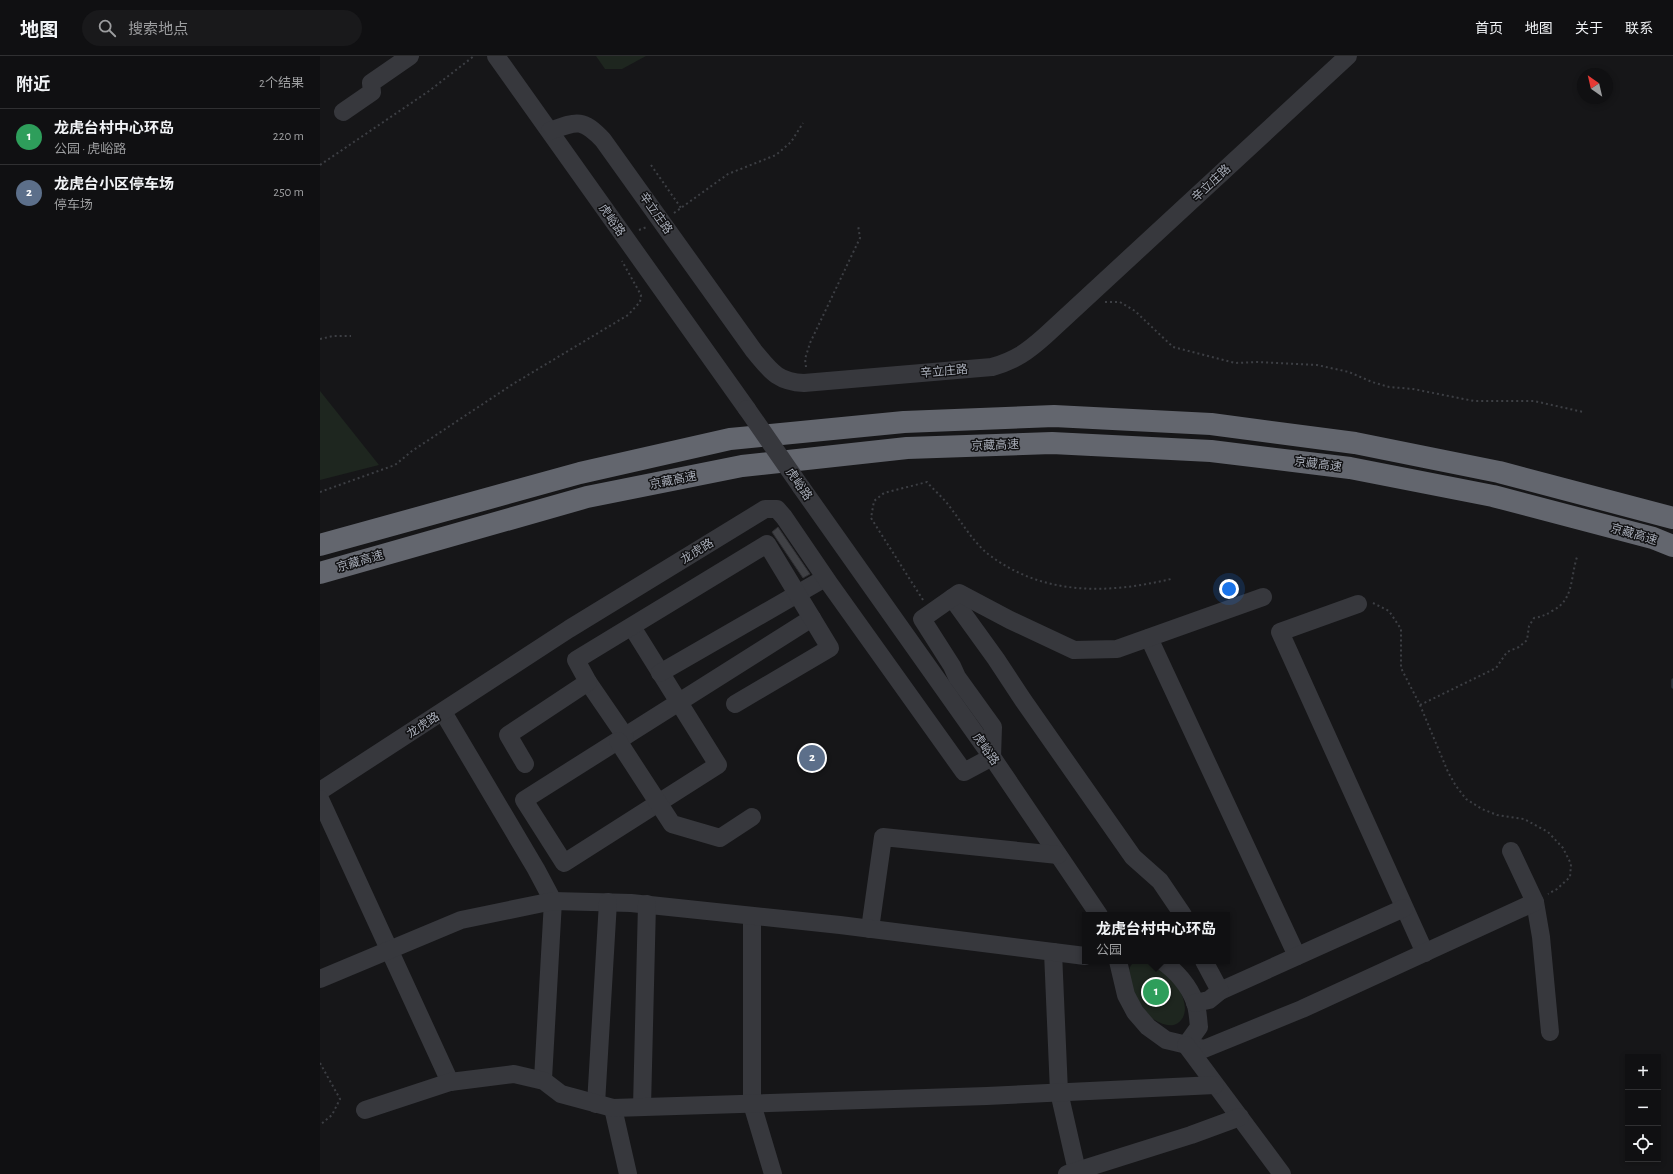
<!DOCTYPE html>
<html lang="zh">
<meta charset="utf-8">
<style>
body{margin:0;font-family:"Alegreya Sans","Noto Sans SC",sans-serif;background:#19191b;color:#f1f3f6}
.controls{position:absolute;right:12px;bottom:12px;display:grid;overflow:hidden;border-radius:0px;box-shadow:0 2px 6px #0003}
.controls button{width:36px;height:36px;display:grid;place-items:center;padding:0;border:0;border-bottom:1px solid #303032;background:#101012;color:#f1f3f6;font:20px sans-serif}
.compass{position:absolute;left:1257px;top:12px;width:36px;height:36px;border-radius:50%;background:#101012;box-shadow:0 2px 6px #0003;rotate:326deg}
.you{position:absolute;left:909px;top:533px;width:14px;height:14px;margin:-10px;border:3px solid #fff;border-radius:50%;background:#1a73e8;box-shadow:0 0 0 6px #1a73e833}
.badge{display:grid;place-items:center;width:26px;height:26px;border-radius:50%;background:#0f766e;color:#fff;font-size:13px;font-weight:700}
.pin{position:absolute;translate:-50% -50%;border:2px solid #fff;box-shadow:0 1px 4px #0006}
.popup{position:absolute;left:762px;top:856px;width:148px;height:52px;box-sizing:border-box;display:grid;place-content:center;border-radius:0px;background:#101012;filter:drop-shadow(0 1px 3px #0005);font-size:13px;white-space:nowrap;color:#9c9d9f}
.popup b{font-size:15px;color:#f1f3f6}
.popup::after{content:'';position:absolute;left:50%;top:100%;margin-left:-8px;border:8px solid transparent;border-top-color:#101012}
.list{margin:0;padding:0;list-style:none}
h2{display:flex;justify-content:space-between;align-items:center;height:52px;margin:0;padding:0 16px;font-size:17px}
h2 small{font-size:13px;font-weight:400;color:#9c9d9f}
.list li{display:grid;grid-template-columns:26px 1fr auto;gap:12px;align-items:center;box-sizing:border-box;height:56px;padding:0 16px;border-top:1px solid #303032}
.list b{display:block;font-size:15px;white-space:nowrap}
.list p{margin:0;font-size:13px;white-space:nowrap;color:#9c9d9f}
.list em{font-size:13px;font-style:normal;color:#9c9d9f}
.icon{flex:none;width:22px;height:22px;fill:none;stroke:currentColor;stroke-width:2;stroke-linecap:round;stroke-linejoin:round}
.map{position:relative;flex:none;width:1353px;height:1118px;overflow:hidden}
header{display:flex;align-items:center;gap:24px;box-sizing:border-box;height:56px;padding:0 20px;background:#101012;border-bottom:1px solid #303032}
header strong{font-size:19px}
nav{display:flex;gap:22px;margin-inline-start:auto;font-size:14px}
.search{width:280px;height:36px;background:#19191b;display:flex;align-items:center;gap:10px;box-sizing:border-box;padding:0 14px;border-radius:22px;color:#9c9d9f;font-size:15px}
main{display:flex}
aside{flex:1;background:#101012}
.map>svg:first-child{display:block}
.green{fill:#1e261f}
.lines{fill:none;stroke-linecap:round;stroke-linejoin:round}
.stream{stroke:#2c353c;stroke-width:3.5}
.building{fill:#404145;stroke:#303034}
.path{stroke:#3d3f44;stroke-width:2;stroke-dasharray:2 3;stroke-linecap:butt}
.minor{stroke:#37383d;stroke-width:18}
.highway{stroke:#63666e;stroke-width:22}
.minor-bridge{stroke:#37383d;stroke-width:18}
.labels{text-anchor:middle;stroke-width:3;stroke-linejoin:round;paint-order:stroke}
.street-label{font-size:12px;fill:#a8adb8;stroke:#111113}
</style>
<header>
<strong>地图</strong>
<div class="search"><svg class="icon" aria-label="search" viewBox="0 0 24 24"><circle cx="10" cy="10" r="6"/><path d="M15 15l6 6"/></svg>搜索地点</div>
<nav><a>首页</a><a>地图</a><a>关于</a><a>联系</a></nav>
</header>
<main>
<aside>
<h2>附近<small>2个结果</small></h2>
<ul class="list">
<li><span class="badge" style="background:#2e9e5b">1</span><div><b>龙虎台村中心环岛</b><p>公园 · 虎峪路</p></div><em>220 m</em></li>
<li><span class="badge" style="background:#5c6f8a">2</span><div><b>龙虎台小区停车场</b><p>停车场</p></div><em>250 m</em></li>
</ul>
</aside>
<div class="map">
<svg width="1353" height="1118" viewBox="0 0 1353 1118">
<rect width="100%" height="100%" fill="#161618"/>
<!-- green -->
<g class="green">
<polygon points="276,0 326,0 302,13 285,13"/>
<polygon points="0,335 59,409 0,424"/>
<path d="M816 905C822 905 829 904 834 906 850 914 878 952 858 967 845 976 821 956 815 944 814 941 813 936 812 932 810 922 805 911 816 905Z"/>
</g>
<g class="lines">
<!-- stream -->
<polyline class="stream" points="1353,624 1353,631"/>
</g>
<!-- building -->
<polygon class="building" points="458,471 490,518 483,522 452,476"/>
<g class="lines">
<!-- path -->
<g class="path">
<polyline points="0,109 109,35 154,0"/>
<polyline points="331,109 361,152"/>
<polyline points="354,157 408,118 456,99 471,86 483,67"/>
<polyline points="319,174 327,171"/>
<polyline points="785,246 800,246 815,255 853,291 915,307 937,306 997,309 1029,316 1052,326 1069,331 1093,333 1154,345 1214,345 1263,356"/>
<polyline points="0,283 13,280 31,280"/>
<polyline points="486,311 485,303 490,287 540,182 538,169"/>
<polyline points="0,436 75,409 92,395 193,328 308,259 320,246 321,239 302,205"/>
<path d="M603 544 551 462 554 445 564 437 607 426C613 433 620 439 626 446 640 463 651 484 668 498 723 540 787 538 851 523"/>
<polyline points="1053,547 1069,555 1081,573 1081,612 1100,649 1128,716 1136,730 1146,743 1162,753 1177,759 1204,763 1228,776 1243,792 1251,808 1250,821 1237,833 1228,838"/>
<path d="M1100 649 1176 612 1187 596 1199 591 1207 584 1209 570 1214 562C1221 561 1226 559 1232 555 1254 544 1250 523 1257 501"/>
<polyline points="0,1007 20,1043 12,1059 0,1069"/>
</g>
<!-- minor -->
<g class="minor">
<polyline points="176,0 427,353"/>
<polyline points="23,56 52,36 51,27 90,0"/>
<path d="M230 75C257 65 262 62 283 84L434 295C450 314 457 326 484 327L672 311C696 304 707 296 725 280L1028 0"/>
<polyline points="481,431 672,701 779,859"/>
<polyline points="632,542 676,603 703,644 813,801 840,825 863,859"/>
<polyline points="1038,548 960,576 1105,897"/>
<path d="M312 571 398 709 244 807 204 744C300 684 396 623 492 562"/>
<polyline points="829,582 977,900"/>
<polyline points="340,617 505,522"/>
<polyline points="268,626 305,680"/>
<polyline points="123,656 216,813 233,845 223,1023 224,1025"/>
<polyline points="298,685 352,768 400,782 432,761"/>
<polyline points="205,708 188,679 268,626 256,604 447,488 510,592 415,648"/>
<polyline points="0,735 249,573 445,453 457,453 464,461 509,527 644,716 672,701 673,671 637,621 632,610 602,563 639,537 690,564 754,594 797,593 943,541"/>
<polyline points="0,743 130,1026"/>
<polyline points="1215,846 1221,881 1230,976"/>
<polyline points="432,860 432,1048 453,1118"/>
<polyline points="550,873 563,781 738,799"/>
<polyline points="733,896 739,1036 757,1115"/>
<polyline points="798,905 806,939 815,956 828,971 846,984 884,993 982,953 1215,846 1191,795"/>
<path d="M842 905C856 915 869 930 875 946 878 954 878 963 879 971L866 989"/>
<polyline points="0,923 141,864 233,845 311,847 520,869 765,900"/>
<polyline points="900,935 1084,852"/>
<polyline points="875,947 889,944 900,935 884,905"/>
<polyline points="866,989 962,1118"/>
<polyline points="276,1048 288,846"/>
<polyline points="322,1051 327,848"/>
<polyline points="293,1052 308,1118"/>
<polyline points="45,1054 130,1026 194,1018 224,1025 241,1038 293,1052 667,1040 895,1029"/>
<polyline points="747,1118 871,1079 920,1061"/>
</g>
<!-- highway -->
<g class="highway">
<polyline points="0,489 260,417 410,383 584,366 734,360 891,368 1035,387 1179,416 1353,462"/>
<polyline points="0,517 267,441 422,410 587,392 732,387 891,395 1030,412 1173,440 1333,482 1353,490"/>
</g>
<!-- minor-bridge -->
<polyline class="minor-bridge" points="427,353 481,431"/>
</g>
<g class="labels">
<!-- street labels -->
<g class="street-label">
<text transform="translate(891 127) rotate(-43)" y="4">辛立庄路</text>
<text transform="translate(336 157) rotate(55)" y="4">辛立庄路</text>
<text transform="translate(292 164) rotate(55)" y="4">虎峪路</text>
<text transform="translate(624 315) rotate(-5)" y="4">辛立庄路</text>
<text transform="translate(675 389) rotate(-2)" y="4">京藏高速</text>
<text transform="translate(998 408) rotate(7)" y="4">京藏高速</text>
<text transform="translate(353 424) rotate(-11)" y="4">京藏高速</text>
<text transform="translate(479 428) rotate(55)" y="4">虎峪路</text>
<text transform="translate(1314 478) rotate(16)" y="4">京藏高速</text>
<text transform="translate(377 495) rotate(-32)" y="4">龙虎路</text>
<text transform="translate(40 505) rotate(-16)" y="4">京藏高速</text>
<text transform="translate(103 669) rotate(-33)" y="4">龙虎路</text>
<text transform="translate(666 693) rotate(55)" y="4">虎峪路</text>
</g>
</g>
</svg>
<div class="controls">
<button>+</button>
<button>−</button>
<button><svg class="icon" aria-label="locate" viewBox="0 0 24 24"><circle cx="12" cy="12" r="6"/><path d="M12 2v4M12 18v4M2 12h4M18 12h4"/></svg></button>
</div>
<svg class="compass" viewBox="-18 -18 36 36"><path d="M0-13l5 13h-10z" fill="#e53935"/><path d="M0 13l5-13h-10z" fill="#9c9d9f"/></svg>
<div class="you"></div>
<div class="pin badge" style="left:836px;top:936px;background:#2e9e5b">1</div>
<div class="popup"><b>龙虎台村中心环岛</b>公园</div>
<div class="pin badge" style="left:492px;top:702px;background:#5c6f8a">2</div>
</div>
</main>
